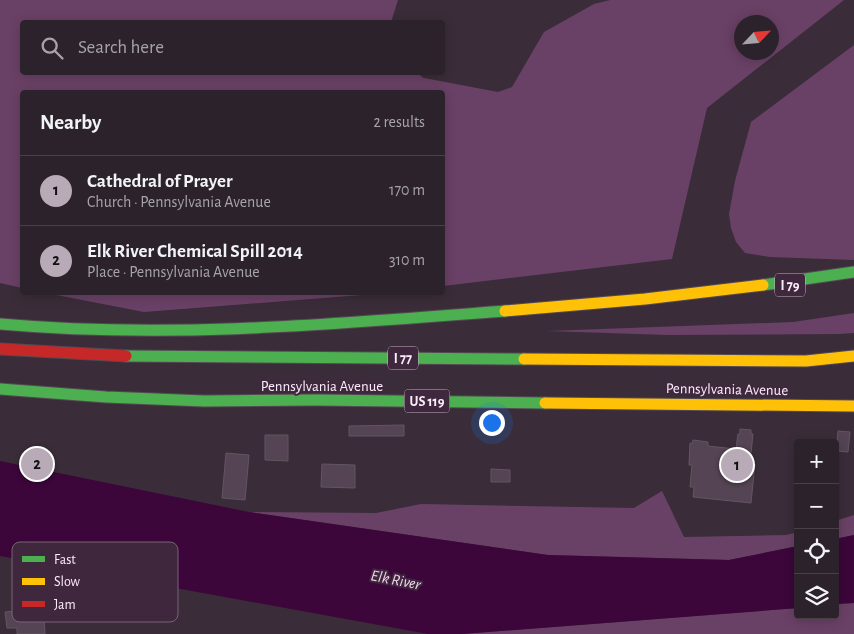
<!DOCTYPE html>
<meta charset="utf-8">
<style>
body{margin:0;font-family:"Alegreya Sans",sans-serif;background:#342a33;color:#f1f3f6}
.controls{position:absolute;right:15px;bottom:15px;display:grid;overflow:hidden;border-radius:5px;box-shadow:0 2px 12px #0003}
.controls button{width:45px;height:45px;display:grid;place-items:center;padding:0;border:0;border-bottom:1px solid #483f47;background:#2c222b;color:#f1f3f6;font:25px sans-serif}
.compass{position:absolute;left:734px;top:15px;width:45px;height:45px;border-radius:50%;background:#2c222b;box-shadow:0 2px 12px #0003;rotate:64deg}
.you{position:absolute;left:491px;top:422px;width:18px;height:18px;margin:-12px;border:4px solid #fff;border-radius:50%;background:#1a73e8;box-shadow:0 0 0 8px #1a73e833}
.badge{display:grid;place-items:center;width:32px;height:32px;border-radius:50%;background:#b8aab6;color:#111;font-size:16px;font-weight:700}
.pin{position:absolute;translate:-50% -50%;border:2px solid #fff;box-shadow:0 1px 5px #0006}
.list{margin:0;padding:0;list-style:none}
h2{display:flex;justify-content:space-between;align-items:center;height:65px;margin:0;padding:0 20px;font-size:21px}
h2 small{font-size:16px;font-weight:400;color:#a6a4a9}
.list li{display:grid;grid-template-columns:32px 1fr auto;gap:15px;align-items:center;box-sizing:border-box;height:70px;padding:0 20px;border-top:1px solid #483f47}
.list b{display:block;font-size:19px;white-space:nowrap}
.list p{margin:0;font-size:16px;white-space:nowrap;color:#a6a4a9}
.list em{font-size:16px;font-style:normal;color:#a6a4a9}
.icon{flex:none;width:28px;height:28px;fill:none;stroke:currentColor;stroke-width:2;stroke-linecap:round;stroke-linejoin:round}
.map{position:relative;flex:none;width:854px;height:634px;overflow:hidden}
.search{position:absolute;background:#2c222b;box-shadow:0 2px 12px #0003;left:20px;top:20px;width:425px;height:55px;display:flex;align-items:center;gap:12px;box-sizing:border-box;padding:0 18px;border-radius:5px;color:#a6a4a9;font-size:19px}
.panel{position:absolute;background:#2c222b;box-shadow:0 2px 12px #0003;left:20px;top:90px;width:425px;height:205px;border-radius:5px}
.map>svg:first-child{display:block}
.green{fill:#6a4166;fill-rule:evenodd}
.water{fill:#3c063a}
.building{fill:#554454;stroke:#615760}
.lines{fill:none;stroke-linecap:round;stroke-linejoin:round}
.fast-casing{stroke:#544953;stroke-width:13}
.slow-casing{stroke:#544953;stroke-width:13}
.jam-casing{stroke:#544953;stroke-width:13}
.fast{stroke:#4caf50;stroke-width:11}
.slow{stroke:#ffc107;stroke-width:11}
.jam{stroke:#c62828;stroke-width:11}
.labels{text-anchor:middle;stroke-width:4;stroke-linejoin:round;paint-order:stroke}
.shield{fill:#3f283d;stroke:#c3b2c1;stroke-width:1}
.shield-label{font-size:14px;font-weight:bold;fill:#fcedfa}
.street-label{font-size:15px;fill:#fcedfa;stroke:#3f283d}
.water-label{font-size:16px;font-style:italic;fill:#f9d5f4;stroke:#3f283d}
.key{fill:#3f283d;stroke:#786376;stroke-width:1}
.key-label{font-size:14px;fill:#fcedfa}
</style>
<div class="map">
<svg width="854" height="634" viewBox="0 0 854 634">
<rect width="100%" height="100%" fill="#3a2d39"/>
<!-- green -->
<g class="green">
<path d="M0 0H398L391 22H22V72H415L424 78 498 92 512 87 544 32 594 4 610 0H844L707 108 672 259 443 286 442 92H22V288L0 283ZM772 22V52H742V22Z"/>
<polygon points="854,45 854,260 770,257 745,253 736,242 731,228 729,214 735,181 751,122"/>
<polygon points="46,293 46,292 387,293 144,312"/>
<polygon points="854,313 854,333 839,334 668,335 547,331 793,322"/>
<polygon points="662,491 684,537 786,535 798,532 798,546 729,560 548,555 249,512 376,513 421,504 634,508"/>
<polygon points="854,515 854,535 835,539 835,521"/>
<polygon points="854,603 854,634 462,634 798,608 798,615 835,615 835,604"/>
</g>
<!-- water -->
<g class="water">
<polygon points="0,461 249,512 548,555 729,560 798,546 798,608 462,634 428,634 0,556"/>
<polygon points="854,535 854,603 835,604 835,539"/>
</g>
<!-- building -->
<g class="building">
<polygon points="404,425 404,436 349,436 349,426"/>
<polygon points="740,429 751,430 751,434 753,434 750,463 755,464 751,503 693,497 694,487 690,487 692,465 689,465 690,443 692,444 693,440 708,442 708,446 736,449 738,434 740,434"/>
<polygon points="838,431 850,432 848,452 836,451"/>
<polygon points="265,435 288,435 288,461 265,460"/>
<polygon points="226,453 249,455 245,500 222,498"/>
<polygon points="322,464 355,465 355,488 321,487"/>
<polygon points="491,469 510,470 510,482 491,482"/>
<polygon points="15,611 16,619 44,617 45,634 17,634 17,628 7,628 5,612"/>
</g>
<g class="lines">
<defs>
<g id="fast">
<polyline points="763,285 854,272"/>
<path d="M0 324C169 339 336 324 505 311"/>
<polyline points="126,356 524,359"/>
<polyline points="0,389 106,397 204,401 317,400 545,403"/>
</g>
<g id="slow">
<polyline points="505,311 645,299 763,285"/>
<polyline points="524,359 806,361 854,356"/>
<polyline points="545,403 854,406"/>
</g>
<polyline id="jam" points="0,349 126,356"/>
</defs>
<!-- fast casing -->
<use href="#fast" class="fast-casing"/>
<!-- slow casing -->
<use href="#slow" class="slow-casing"/>
<!-- jam casing -->
<use href="#jam" class="jam-casing"/>
<!-- fast -->
<use href="#fast" class="fast"/>
<!-- slow -->
<use href="#slow" class="slow"/>
<!-- jam -->
<use href="#jam" class="jam"/>
</g>
<g class="labels">
<!-- shield labels -->
<g class="shield">
<rect x="775" y="273.5" width="30" height="23" rx="4"/>
<rect x="388" y="346.5" width="30" height="23" rx="4"/>
<rect x="404.5" y="389.5" width="45" height="23" rx="4"/>
</g>
<g class="shield-label">
<text x="790" y="290">I 79</text>
<text x="403" y="363">I 77</text>
<text x="427" y="406">US 119</text>
</g>
<!-- street labels -->
<g class="street-label">
<text x="322" y="391">Pennsylvania Avenue</text>
<text transform="translate(727 389) rotate(1)" y="5">Pennsylvania Avenue</text>
</g>
<!-- water labels -->
<g class="water-label">
<text transform="translate(396 579) rotate(11)" y="6">Elk River</text>
</g>
</g>
<!-- legend -->
<rect x="12" y="542" width="166" height="80" rx="8" class="key"/>
<rect x="22" y="556" width="23" height="6" fill="#4caf50"/>
<rect x="22" y="578" width="23" height="7" fill="#ffc107"/>
<rect x="22" y="601" width="23" height="6" fill="#c62828"/>
<g class="key-label">
<text x="54" y="564">Fast</text>
<text x="54" y="586">Slow</text>
<text x="54" y="609">Jam</text>
</g>
</svg>
<div class="controls">
<button>+</button>
<button>−</button>
<button><svg class="icon" aria-label="locate" viewBox="0 0 24 24"><circle cx="12" cy="12" r="6"/><path d="M12 2v4M12 18v4M2 12h4M18 12h4"/></svg></button>
<button><svg class="icon" aria-label="layers" viewBox="0 0 24 24"><path d="M12 4l9 5-9 5-9-5zM3 14l9 5 9-5"/></svg></button>
</div>
<svg class="compass" viewBox="-18 -18 36 36"><path d="M0-13l5 13h-10z" fill="#e53935"/><path d="M0 13l5-13h-10z" fill="#a6a4a9"/></svg>
<div class="you"></div>
<div class="pin badge" style="left:737px;top:465px">1</div>
<div class="pin badge" style="left:37px;top:464px">2</div>
<div class="search"><svg class="icon" aria-label="search" viewBox="0 0 24 24"><circle cx="10" cy="10" r="6"/><path d="M15 15l6 6"/></svg>Search here</div>
<section class="panel">
<h2>Nearby<small>2 results</small></h2>
<ul class="list">
<li><span class="badge">1</span><div><b>Cathedral of Prayer</b><p>Church · Pennsylvania Avenue</p></div><em>170 m</em></li>
<li><span class="badge">2</span><div><b>Elk River Chemical Spill 2014</b><p>Place · Pennsylvania Avenue</p></div><em>310 m</em></li>
</ul>
</section>
</div>
